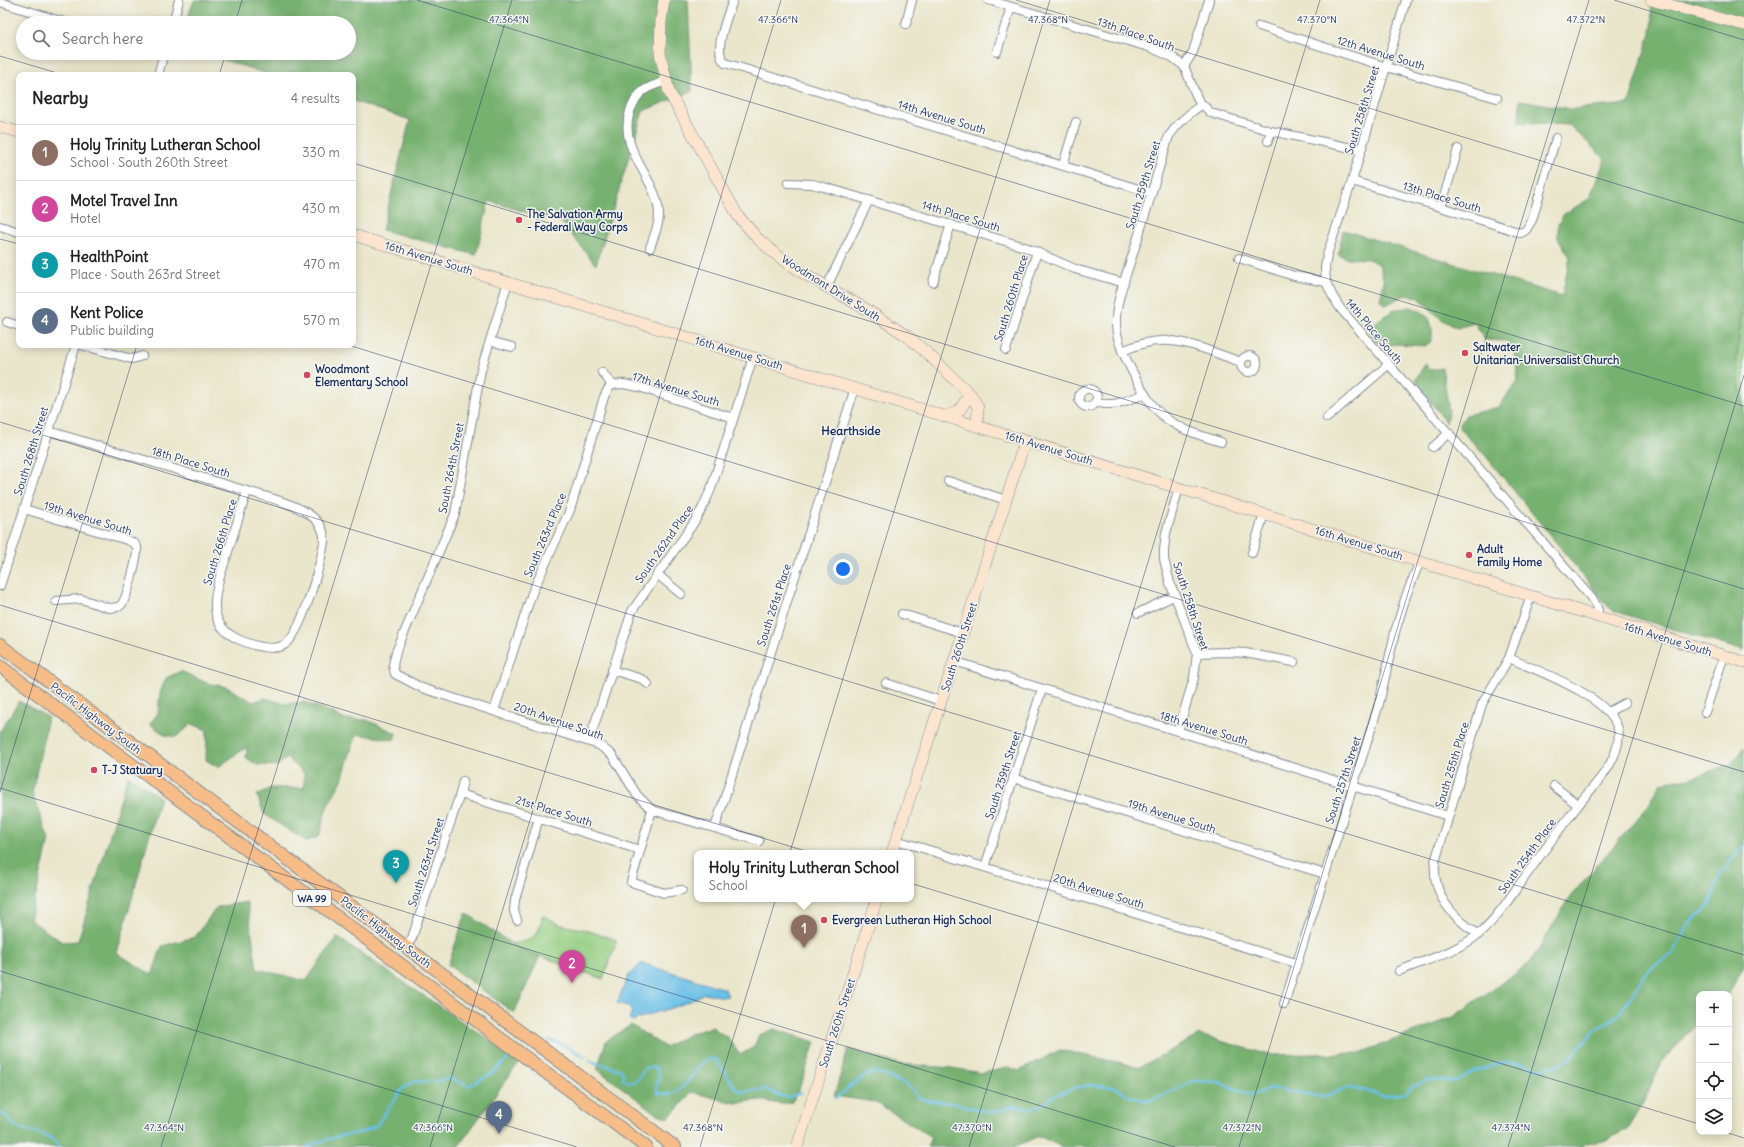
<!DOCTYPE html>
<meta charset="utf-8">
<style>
body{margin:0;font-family:Delius,sans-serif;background:#f6f6f6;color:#222}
.controls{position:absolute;right:12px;bottom:12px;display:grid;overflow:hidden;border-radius:8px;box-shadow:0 2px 10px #0003}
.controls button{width:36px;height:36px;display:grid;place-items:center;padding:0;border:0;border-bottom:1px solid #e0e0e0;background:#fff;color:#222;font:20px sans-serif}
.you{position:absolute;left:843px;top:569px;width:14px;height:14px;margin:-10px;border:3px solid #fff;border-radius:50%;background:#1a73e8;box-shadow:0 0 0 6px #1a73e833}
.badge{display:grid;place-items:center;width:26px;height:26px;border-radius:50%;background:#d1495b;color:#fff;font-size:13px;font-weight:700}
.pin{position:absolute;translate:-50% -33px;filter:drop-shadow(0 1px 2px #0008)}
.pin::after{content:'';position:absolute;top:21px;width:14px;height:12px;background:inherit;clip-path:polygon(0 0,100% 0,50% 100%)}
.popup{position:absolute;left:694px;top:850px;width:220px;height:52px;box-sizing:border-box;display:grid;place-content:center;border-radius:8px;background:#fff;filter:drop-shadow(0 1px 3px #0005);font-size:13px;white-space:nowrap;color:#767676}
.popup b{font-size:15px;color:#222}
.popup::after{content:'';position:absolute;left:50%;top:100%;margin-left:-8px;border:8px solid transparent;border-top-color:#fff}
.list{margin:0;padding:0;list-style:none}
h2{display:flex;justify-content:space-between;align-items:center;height:52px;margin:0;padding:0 16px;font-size:17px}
h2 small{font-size:13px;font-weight:400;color:#767676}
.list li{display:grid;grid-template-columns:26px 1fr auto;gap:12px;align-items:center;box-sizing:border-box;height:56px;padding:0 16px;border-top:1px solid #e0e0e0}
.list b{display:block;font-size:15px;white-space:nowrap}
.list p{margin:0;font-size:13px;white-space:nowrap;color:#767676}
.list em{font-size:13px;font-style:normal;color:#767676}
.icon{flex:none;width:22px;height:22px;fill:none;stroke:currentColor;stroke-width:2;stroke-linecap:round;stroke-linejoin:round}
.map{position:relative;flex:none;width:1744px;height:1147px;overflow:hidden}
.search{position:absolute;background:#fff;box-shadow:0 2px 10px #0003;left:16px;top:16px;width:340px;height:44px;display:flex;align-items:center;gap:10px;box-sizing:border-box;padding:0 14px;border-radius:22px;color:#767676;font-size:15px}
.panel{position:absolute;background:#fff;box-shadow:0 2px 10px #0003;left:16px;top:72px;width:340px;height:276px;border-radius:8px}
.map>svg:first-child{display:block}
.green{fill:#94ce81;stroke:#587e70}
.forest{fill:#77b16f;stroke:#497066}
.water{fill:#69bfe6;stroke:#4277a2}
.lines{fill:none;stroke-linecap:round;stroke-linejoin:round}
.stream{stroke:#69bfe6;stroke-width:2.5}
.minor-casing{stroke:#828a94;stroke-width:10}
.secondary-casing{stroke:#828a94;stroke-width:12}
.primary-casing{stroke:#828a94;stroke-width:14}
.minor{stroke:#fff;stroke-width:8}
.secondary{stroke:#fce5cf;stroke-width:11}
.primary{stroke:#f7bd88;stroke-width:12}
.ticks{fill:none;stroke:#1b2f5e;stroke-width:1;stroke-opacity:0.45}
.poi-dot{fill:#d1495b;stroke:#f6f6f2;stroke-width:1.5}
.labels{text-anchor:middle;stroke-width:3;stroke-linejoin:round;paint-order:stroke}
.shield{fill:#f6f6f2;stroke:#5d6b8a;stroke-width:1}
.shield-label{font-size:10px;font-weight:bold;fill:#1b2f5e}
.street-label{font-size:11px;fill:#1b2f5e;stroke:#f6f6f2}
.poi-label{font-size:11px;font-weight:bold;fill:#1b2f5e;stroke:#f6f6f2;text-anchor:start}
.neighbourhood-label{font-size:12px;font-weight:bold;fill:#1b2f5e;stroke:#f6f6f2}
.ticks-label{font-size:10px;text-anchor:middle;fill:#1b2f5e;stroke:#f6f6f2;stroke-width:3;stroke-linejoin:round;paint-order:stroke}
</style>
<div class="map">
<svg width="1744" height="1147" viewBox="0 0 1744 1147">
<rect width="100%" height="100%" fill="#f6f6f2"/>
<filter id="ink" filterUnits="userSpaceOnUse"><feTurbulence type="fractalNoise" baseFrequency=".025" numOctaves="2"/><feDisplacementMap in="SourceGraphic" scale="8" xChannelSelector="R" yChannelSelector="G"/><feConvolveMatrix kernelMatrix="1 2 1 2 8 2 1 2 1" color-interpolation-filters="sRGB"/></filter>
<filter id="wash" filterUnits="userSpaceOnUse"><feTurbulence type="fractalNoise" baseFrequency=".012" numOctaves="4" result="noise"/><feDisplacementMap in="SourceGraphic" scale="16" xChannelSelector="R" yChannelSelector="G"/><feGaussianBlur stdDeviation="0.9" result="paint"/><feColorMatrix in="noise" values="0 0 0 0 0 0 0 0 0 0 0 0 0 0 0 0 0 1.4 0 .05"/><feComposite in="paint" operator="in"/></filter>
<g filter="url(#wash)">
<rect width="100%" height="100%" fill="#eae6cb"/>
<!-- green -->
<g class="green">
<polygon points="1744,302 1744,409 1742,407 1737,363 1742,303"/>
<path d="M542 915 561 925 582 929 617 940 603 979 518 948 511 944C532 941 540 936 542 915Z"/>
</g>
<!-- forest -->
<g class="forest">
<polygon points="194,0 432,0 432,2 465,0 688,0 692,91 643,111 596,265 562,223 489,201 476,255 382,230 410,120 353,101 353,75 271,75 201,53 349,53 349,23 186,23"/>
<polygon points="1651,0 1744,0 1744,302 1742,303 1737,363 1742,407 1744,409 1744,651 1611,610 1484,454 1458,427 1466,415 1499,407 1518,380 1515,356 1507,341 1485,340 1475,323 1457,328 1441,319 1418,297 1405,295 1386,305 1380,300 1384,281 1379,265 1369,259 1346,258 1338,254 1343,230 1562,296 1570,257 1558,238 1558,224 1564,214 1589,199 1605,159 1569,125 1519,122 1520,100 1571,109 1629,104 1652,26"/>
<path d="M1410 307C1430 313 1433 321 1432 341L1425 346 1397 344 1384 346C1362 335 1370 325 1386 315 1389 314 1391 311 1394 310 1399 308 1405 309 1410 307Z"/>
<polygon points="1426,363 1429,370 1442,368 1449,410 1446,423 1415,380"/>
<polygon points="181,671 207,683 227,687 253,702 265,698 285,704 304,702 331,712 343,719 367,720 396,733 394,740 358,734 353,744 342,780 326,809 319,837 306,841 264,814 257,795 271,788 304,788 304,773 287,758 277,766 258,765 246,758 247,747 218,767 206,760 207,730 192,724 176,737 165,735 150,724 158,713 160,693 166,678"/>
<polygon points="19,701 48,717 32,794 49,840 30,920 62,942 78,941 128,775 160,797 117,953 152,975 162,946 195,937 217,907 247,902 257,969 306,981 337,937 520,1061 458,1147 0,1147 0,731"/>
<polygon points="1744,747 1744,966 1729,994 1699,994 1699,1020 1661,1063 1643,1103 1628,1128 1606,1141 1585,1143 1582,1147 1062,1147 1039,1136 1014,1147 927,1147 931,1137 876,1102 834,1096 848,1049 899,1064 952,1068 981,1073 999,1070 1008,1067 1019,1071 1060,1050 1140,1067 1199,1035 1270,1055 1360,1053 1453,1017 1530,963 1570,897 1648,806 1661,783 1690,778 1731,764"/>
<polygon points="466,913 518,948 540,956 514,1013 448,965"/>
<polygon points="631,1025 665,1047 690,1034 712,1027 728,1038 740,1055 754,1047 759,1035 774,1029 815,1042 802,1082 792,1102 780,1104 759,1100 735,1103 691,1092 680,1106 668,1118 656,1113 597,1069 606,1041"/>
</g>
<!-- water -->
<path class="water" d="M642 963 725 989 728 996 724 997 704 993C683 1008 656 1010 633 1021L629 1019 632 1011 628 1006 617 1003 629 975Z"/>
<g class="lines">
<!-- stream -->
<g class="stream">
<polyline points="549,1040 566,1046 585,1057"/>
<path d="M590 1061 621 1070 623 1073V1079L631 1083 638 1079 645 1068 654 1067 658 1070 659 1079 656 1087 658 1093C662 1093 666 1095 670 1094 693 1088 697 1055 716 1059L733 1084 736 1089 743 1092 766 1089 781 1096 789 1097 800 1093"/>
<polyline points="836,1098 864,1076 876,1072 906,1084 920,1098 925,1100 959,1104 983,1111 998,1112 1010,1106 1028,1108 1041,1106 1052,1097 1070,1089 1089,1085 1116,1088 1129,1096 1145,1101 1158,1098 1193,1081 1219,1082 1251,1095 1272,1088 1323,1097 1347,1088 1363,1090 1383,1096 1406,1093 1412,1087 1428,1079 1454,1082 1476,1071 1505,1062 1522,1063 1539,1069 1561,1064 1570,1059 1594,1031 1613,1019 1620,1012 1634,993 1645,973 1673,953 1688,925 1710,904 1720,873 1744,846"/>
<path d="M0 1114 6 1115C13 1132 32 1130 47 1136 52 1138 56 1143 59 1147"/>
<polyline points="307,1147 316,1143 340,1136 360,1133 376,1126 402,1089 413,1082 437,1081 449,1078 469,1086 491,1074 510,1057"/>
</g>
</g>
</g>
<g filter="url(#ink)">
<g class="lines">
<defs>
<g id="minor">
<path d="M733 0C728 15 712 51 725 63L1152 193"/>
<polyline points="988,0 1152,48 1172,57 1184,66 1198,100 1211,113 1271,131 1361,150"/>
<polyline points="1406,0 1352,181 1327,255 1325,268 1326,282 1332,295 1340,308 1594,601 1598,610 1596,617"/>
<polyline points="0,2 67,23"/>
<polyline points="173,23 179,0"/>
<polyline points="906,24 912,0"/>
<polyline points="1259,26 1386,67 1497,98"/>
<polyline points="997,52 1011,7"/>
<polyline points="1184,66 1193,52 1209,0"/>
<polyline points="158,75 164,53"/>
<path d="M1201 105C1188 114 1178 123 1169 136 1157 173 1147 210 1135 247 1129 268 1115 301 1116 323 1116 340 1124 355 1131 369 1156 419 1169 426 1221 442"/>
<polyline points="1268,141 1271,131"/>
<polyline points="1063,165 1076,122"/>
<polyline points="1352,181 1441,207 1521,233 1526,230 1532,220 1556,138"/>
<polyline points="788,183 812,184 824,187 1025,247 1075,269 1124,283"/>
<polyline points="1441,207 1458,149"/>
<polyline points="0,226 19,232"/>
<path d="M650 248C653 238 659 226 659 215 658 177 617 152 630 111 633 104 636 96 643 91 649 86 659 84 665 81"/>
<polyline points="1239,258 1294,276 1326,282"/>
<polyline points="508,282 481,370 455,514 396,652 393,665 395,674 422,688 599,745 612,755 637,795 652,810 759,841"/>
<polyline points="933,282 951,224"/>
<polyline points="827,286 869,200"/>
<polyline points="7,322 19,326"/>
<polyline points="490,341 512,347"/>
<polyline points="81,345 132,359 142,356"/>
<polyline points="1006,350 1037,252"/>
<path d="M1122 351C1134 346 1147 341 1160 341 1185 339 1217 354 1241 362"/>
<circle cx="1249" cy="364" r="8"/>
<polyline points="602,372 612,385"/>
<polyline points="612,385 623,384 639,387 733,418"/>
<circle cx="1088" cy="398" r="9"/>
<path d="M1095 402C1113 408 1128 400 1145 394"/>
<polyline points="1327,418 1388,365"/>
<path d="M49 431 247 491C271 499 327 508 324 542 321 562 301 637 284 645 271 652 252 645 240 640 226 634 216 624 215 608 214 591 221 574 226 558 233 536 240 513 247 491"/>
<polyline points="1433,447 1449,433"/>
<polyline points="948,481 1006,500"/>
<path d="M24 509 127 540 134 543 137 547C138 556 127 599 121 605 117 608 114 608 109 608L81 599 56 601"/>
<polyline points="1252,553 1264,514"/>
<polyline points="657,574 681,594"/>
<polyline points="0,586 76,345"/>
<polyline points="1138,613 1176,595"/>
<polyline points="902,614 963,633"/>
<polyline points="1197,653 1226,652 1245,653 1294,662"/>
<polyline points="954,661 1448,816"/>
<polyline points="612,670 642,679 648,684"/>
<polyline points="886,683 941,701"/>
<polyline points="494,711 532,593 570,510 604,397 608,389 612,385"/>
<polyline points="1608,712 1625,703"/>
<polyline points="1705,712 1724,656"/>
<polyline points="1178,731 1194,678 1197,653 1170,583 1164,559 1164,550 1166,533 1179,488"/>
<polyline points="589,741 632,611 693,524 702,509 711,489 753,357"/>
<polyline points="1013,778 1325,874"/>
<polyline points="1554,786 1578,805"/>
<polyline points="460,794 640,850"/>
<polyline points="652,810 631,882 664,893 682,890"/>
<polyline points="715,828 855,388"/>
<polyline points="896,840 1296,963"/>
<polyline points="985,867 1042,689"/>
<polyline points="517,920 514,911 515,900 539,818"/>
<path d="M1478 934C1452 917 1432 895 1435 862L1482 704 1509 658 1531 596"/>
<polyline points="406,947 412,938 460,794 463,781"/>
<path d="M1399 971C1426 960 1456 952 1479 934 1495 920 1507 902 1519 885 1538 859 1557 832 1577 807 1589 790 1605 777 1613 758 1617 750 1620 738 1618 729 1609 696 1538 671 1509 658"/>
<polyline points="1284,1004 1379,704 1395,632 1406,596 1420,561"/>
</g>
<g id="secondary">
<polyline points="664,0 661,21 660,53 669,92 738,216 759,240 778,256 803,273 864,308 907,336 928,354 970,394 978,407 977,426"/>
<polyline points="1651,0 1744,25"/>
<polyline points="0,127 19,132"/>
<polyline points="353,235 1531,596 1744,662"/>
<polyline points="946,416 959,411 970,394"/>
<polyline points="892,853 1025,441"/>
<polyline points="797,1147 877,899"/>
</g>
<g id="primary">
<polyline points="0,645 675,1147"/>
<polyline points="0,666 646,1147"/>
</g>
</defs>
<!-- minor casing -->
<use href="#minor" class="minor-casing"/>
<!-- secondary casing -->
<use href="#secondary" class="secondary-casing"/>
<!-- primary casing -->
<use href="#primary" class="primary-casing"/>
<!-- minor -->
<use href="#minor" class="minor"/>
<!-- secondary -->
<use href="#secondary" class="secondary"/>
<!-- primary -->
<use href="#primary" class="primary"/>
</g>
</g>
<!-- ticks -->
<path class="ticks" d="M417 0 1744 406M1016 0 1744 223M1614 0 1744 40M235 23 242 0M0 56 64 75M219 75 226 53M353 163 1744 589M0 239 19 244M348 345 1744 772M0 422 1744 955M0 605 1699 1124M0 788 1175 1147M0 792 137 345M0 971 577 1147M1725 1132 1744 1138M161 1147 512 0M430 1147 781 0M700 1147 1050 0M969 1147 1320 0M1239 1147 1589 0M1508 1147 1744 375"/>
<!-- markers -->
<g class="poi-dot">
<circle cx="519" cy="220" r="4"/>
<circle cx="1465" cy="353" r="4"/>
<circle cx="307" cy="375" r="4"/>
<circle cx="1469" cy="555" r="4"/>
<circle cx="94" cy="770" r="4"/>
<circle cx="824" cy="920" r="4"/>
</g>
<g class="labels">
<!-- shield labels -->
<rect class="shield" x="293" y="890" width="38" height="16" rx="3"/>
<g class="shield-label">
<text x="312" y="902">WA 99</text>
</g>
<!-- street labels -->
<g class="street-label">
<text transform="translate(1136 34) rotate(19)" y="4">13th Place South</text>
<text transform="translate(1381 53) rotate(17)" y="4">12th Avenue South</text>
<text transform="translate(1362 110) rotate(-73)" y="4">South 258th Street</text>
<text transform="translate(942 117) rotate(17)" y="4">14th Avenue South</text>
<text transform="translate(1143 185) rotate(-73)" y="4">South 259th Street</text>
<text transform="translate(1442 197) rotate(17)" y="4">13th Place South</text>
<text transform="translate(961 216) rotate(17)" y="4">14th Place South</text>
<text transform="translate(429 258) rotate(17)" y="4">16th Avenue South</text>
<text transform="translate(831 288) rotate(32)" y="4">Woodmont Drive South</text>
<text transform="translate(1011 298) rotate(-73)" y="4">South 260th Place</text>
<text transform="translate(1374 331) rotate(50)" y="4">14th Place South</text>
<text transform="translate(739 353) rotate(17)" y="4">16th Avenue South</text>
<text transform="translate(676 389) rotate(17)" y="4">17th Avenue South</text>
<text transform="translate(1049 448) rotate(17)" y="4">16th Avenue South</text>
<text transform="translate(31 451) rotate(-73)" y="4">South 268th Street</text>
<text transform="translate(191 462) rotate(17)" y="4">18th Place South</text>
<text transform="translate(451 468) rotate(-79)" y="4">South 264th Street</text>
<text transform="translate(88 518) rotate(17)" y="4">19th Avenue South</text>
<text transform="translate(545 535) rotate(-67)" y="4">South 263rd Place</text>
<text transform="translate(220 542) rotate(-73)" y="4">South 266th Place</text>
<text transform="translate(1359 543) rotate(17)" y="4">16th Avenue South</text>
<text transform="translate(664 544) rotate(-55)" y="4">South 262nd Place</text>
<text transform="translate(774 605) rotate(-72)" y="4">South 261st Place</text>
<text transform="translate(1191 606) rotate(72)" y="4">South 258th Street</text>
<text transform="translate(1668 639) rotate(17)" y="4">16th Avenue South</text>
<text transform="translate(959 647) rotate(-72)" y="4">South 260th Street</text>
<text transform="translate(96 718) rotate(37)" y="4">Pacific Highway South</text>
<text transform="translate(559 721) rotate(19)" y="4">20th Avenue South</text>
<text transform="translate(1204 728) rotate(17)" y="4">18th Avenue South</text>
<text transform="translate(1452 765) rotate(-73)" y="4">South 255th Place</text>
<text transform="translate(1003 775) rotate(-72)" y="4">South 259th Street</text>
<text transform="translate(1343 780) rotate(-72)" y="4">South 257th Street</text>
<text transform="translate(554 811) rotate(17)" y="4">21st Place South</text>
<text transform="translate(1172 816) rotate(17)" y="4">19th Avenue South</text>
<text transform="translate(1527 856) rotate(-54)" y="4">South 254th Place</text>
<text transform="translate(426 862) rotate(-72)" y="4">South 263rd Street</text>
<text transform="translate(1099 891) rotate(17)" y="4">20th Avenue South</text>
<text transform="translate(386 932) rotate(37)" y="4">Pacific Highway South</text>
<text transform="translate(837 1023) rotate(-72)" y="4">South 260th Street</text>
</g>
<!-- poi labels -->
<g class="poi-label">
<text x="527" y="218">The Salvation Army<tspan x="527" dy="13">- Federal Way Corps</tspan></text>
<text x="1473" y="351">Saltwater<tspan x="1473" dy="13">Unitarian-Universalist Church</tspan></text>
<text x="315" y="373">Woodmont<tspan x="315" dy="13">Elementary School</tspan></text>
<text x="1477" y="553">Adult<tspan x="1477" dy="13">Family Home</tspan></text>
<text x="102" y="774">T-J Statuary</text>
<text x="832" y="924">Evergreen Lutheran High School</text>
</g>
<!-- neighbourhood labels -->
<g class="neighbourhood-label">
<text x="851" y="435">Hearthside</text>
</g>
</g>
<g class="ticks-label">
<text x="509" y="23">47.364°N</text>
<text x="778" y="23">47.366°N</text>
<text x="1048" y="23">47.368°N</text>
<text x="1317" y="23">47.370°N</text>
<text x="1586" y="23">47.372°N</text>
<text x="164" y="1131">47.364°N</text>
<text x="433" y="1131">47.366°N</text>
<text x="703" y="1131">47.368°N</text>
<text x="972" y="1131">47.370°N</text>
<text x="1242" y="1131">47.372°N</text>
<text x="1511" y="1131">47.374°N</text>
</g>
</svg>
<div class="controls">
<button>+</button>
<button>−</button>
<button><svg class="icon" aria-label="locate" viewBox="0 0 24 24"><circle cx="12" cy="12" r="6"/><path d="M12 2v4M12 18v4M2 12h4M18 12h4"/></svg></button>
<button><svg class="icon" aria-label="layers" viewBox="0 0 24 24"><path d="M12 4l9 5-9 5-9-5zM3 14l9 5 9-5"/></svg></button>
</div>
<div class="you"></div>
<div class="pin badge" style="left:804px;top:948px;background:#8d6e63">1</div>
<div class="popup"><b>Holy Trinity Lutheran School</b>School</div>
<div class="pin badge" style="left:572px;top:983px;background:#d1479c">2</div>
<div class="pin badge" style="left:396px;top:883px;background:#0f9aa8">3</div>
<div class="pin badge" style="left:499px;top:1134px;background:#5c6f8a">4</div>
<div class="search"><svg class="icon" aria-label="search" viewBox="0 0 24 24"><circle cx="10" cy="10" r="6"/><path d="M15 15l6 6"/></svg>Search here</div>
<section class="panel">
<h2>Nearby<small>4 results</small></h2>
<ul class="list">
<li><span class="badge" style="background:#8d6e63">1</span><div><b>Holy Trinity Lutheran School</b><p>School · South 260th Street</p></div><em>330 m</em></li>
<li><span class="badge" style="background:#d1479c">2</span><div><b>Motel Travel Inn</b><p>Hotel</p></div><em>430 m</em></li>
<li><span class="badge" style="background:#0f9aa8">3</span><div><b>HealthPoint</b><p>Place · South 263rd Street</p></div><em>470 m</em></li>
<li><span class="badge" style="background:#5c6f8a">4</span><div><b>Kent Police</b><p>Public building</p></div><em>570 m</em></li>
</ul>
</section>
</div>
